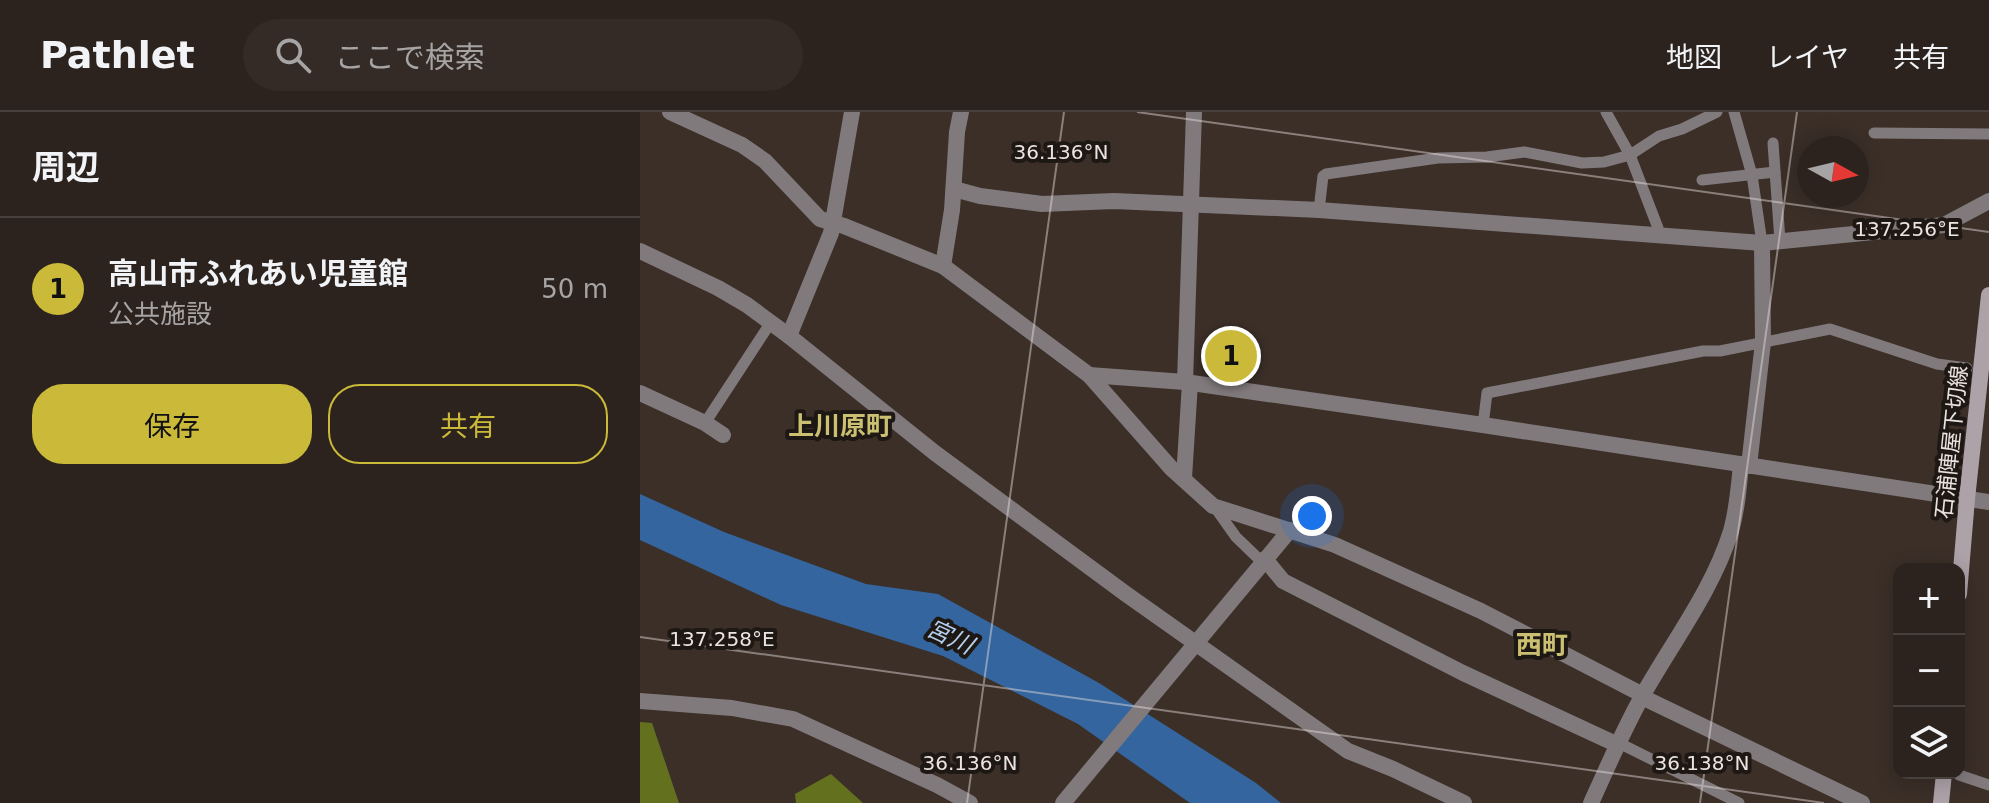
<!DOCTYPE html>
<html lang="ja">
<meta charset="utf-8">
<style>
body{margin:0;font-family:"DejaVu Sans","Noto Sans JP",sans-serif;background:#342b27;color:#f1f3f6}
.controls{position:absolute;right:24px;bottom:24px;display:grid;overflow:hidden;border-radius:16px;box-shadow:0 4px 20px #0003}
.controls button{width:72px;height:72px;display:grid;place-items:center;padding:0;border:0;border-bottom:2px solid #48403c;background:#2c231e;color:#f1f3f6;font:40px sans-serif}
.compass{position:absolute;left:1157px;top:24px;width:72px;height:72px;border-radius:50%;background:#2c231e;box-shadow:0 4px 20px #0003;rotate:98deg}
.you{position:absolute;left:672px;top:404px;width:28px;height:28px;margin:-20px;border:6px solid #fff;border-radius:50%;background:#1a73e8;box-shadow:0 0 0 12px #1a73e833}
.badge{display:grid;place-items:center;width:52px;height:52px;border-radius:50%;background:#cbba39;color:#111;font-size:26px;font-weight:700}
.pin{position:absolute;translate:-50% -50%;border:4px solid #fff;box-shadow:0 2px 8px #0006}
.list{margin:0;padding:0;list-style:none}
h2{display:flex;justify-content:space-between;align-items:center;height:104px;margin:0;padding:0 32px;font-size:34px}
h2 small{font-size:26px;font-weight:400;color:#a6a4a4}
.list li{display:grid;grid-template-columns:52px 1fr auto;gap:24px;align-items:center;box-sizing:border-box;height:144px;padding:0 32px;border-top:2px solid #48403c}
.list b{display:block;font-size:30px;white-space:nowrap}
.list p{margin:0;font-size:26px;white-space:nowrap;color:#a6a4a4}
.list em{font-size:26px;font-style:normal;color:#a6a4a4}
.actions{display:flex;gap:16px;padding:24px 32px}
.actions a{flex:1;padding:18px 0;border:2px solid #cbba39;border-radius:32px;text-align:center;font-size:28px;color:#cbba39}
.actions .main{background:#cbba39;color:#111}
.icon{flex:none;width:44px;height:44px;fill:none;stroke:currentColor;stroke-width:2;stroke-linecap:round;stroke-linejoin:round}
.map{position:relative;flex:none;width:1349px;height:691px;overflow:hidden}
header{display:flex;align-items:center;gap:48px;box-sizing:border-box;height:112px;padding:0 40px;background:#2c231e;border-bottom:2px solid #48403c}
header strong{font-size:38px}
nav{display:flex;gap:44px;margin-inline-start:auto;font-size:28px}
.search{width:560px;height:72px;background:#342b27;display:flex;align-items:center;gap:20px;box-sizing:border-box;padding:0 28px;border-radius:44px;color:#a6a4a4;font-size:30px}
main{display:flex}
aside{flex:1;background:#2c231e}
.map>svg:first-child{display:block}
.forest{fill:#63711f}
.water{fill:#34659e}
.lines{fill:none;stroke-linecap:round;stroke-linejoin:round}
.service{stroke:#817a7d;stroke-width:11}
.minor{stroke:#817a7d;stroke-width:16}
.tertiary{stroke:#817a7d;stroke-width:16}
.secondary{stroke:#ada2a8;stroke-width:16}
.ticks{fill:none;stroke:#ebe3df;stroke-width:2;stroke-opacity:0.45}
.labels{text-anchor:middle;stroke-width:8;stroke-linejoin:round;paint-order:stroke}
.street-label{font-size:22px;fill:#ebe3df;stroke:#1e1815}
.water-label{font-size:24px;font-style:italic;fill:#b3ceef;stroke:#1e1815}
.quarter-label{font-size:26px;font-weight:bold;fill:#cbc072;stroke:#1e1815}
.ticks-label{font-size:20px;text-anchor:middle;fill:#ebe3df;stroke:#1e1815;stroke-width:8;stroke-linejoin:round;paint-order:stroke}
</style>
<header>
<strong>Pathlet</strong>
<div class="search"><svg class="icon" aria-label="search" viewBox="0 0 24 24"><circle cx="10" cy="10" r="6"/><path d="M15 15l6 6"/></svg>ここで検索</div>
<nav><a>地図</a><a>レイヤ</a><a>共有</a></nav>
</header>
<main>
<aside>
<h2>周辺<small></small></h2>
<ul class="list">
<li><span class="badge">1</span><div><b>高山市ふれあい児童館</b><p>公共施設</p></div><em>50 m</em></li>
</ul>
<div class="actions"><a class="main">保存</a><a>共有</a></div>
</aside>
<div class="map">
<svg width="1349" height="691" viewBox="0 0 1349 691">
<rect width="100%" height="100%" fill="#3b2f28"/>
<!-- forest -->
<g class="forest">
<polygon points="0,610 12,611 39,691 0,691"/>
<polygon points="191,662 223,691 156,691 155,682"/>
</g>
<!-- water -->
<polygon class="water" points="0,382 84,420 226,472 298,482 459,571 616,671 641,691 550,691 438,612 303,544 141,493 0,428"/>
<g class="lines">
<!-- service -->
<g class="service">
<polyline points="966,0 990,43 1018,116 1019,124"/>
<polyline points="1094,0 1112,63 1122,131"/>
<polyline points="1234,21 1349,22"/>
<polyline points="1133,31 1140,129"/>
<polyline points="1062,68 1135,60"/>
<polyline points="679,98 683,64 686,62 798,46 847,45 884,40 942,51 964,50 990,43 1019,24 1042,17 1077,0"/>
<polyline points="65,311 131,210"/>
<polyline points="843,313 847,281 1063,239 1080,239 1190,217 1297,252 1327,256"/>
<polyline points="574,394 596,425 622,450"/>
<polyline points="979,631 1099,691"/>
<polyline points="1319,663 1349,673"/>
</g>
<!-- minor -->
<g class="minor">
<polyline points="30,0 102,33 125,49 180,107 204,114 303,154 449,263 531,356 573,394 695,433 841,499 1003,583"/>
<polyline points="314,77 340,84 402,92 474,89 679,98 1122,131 1304,113 1349,89"/>
<polyline points="0,139 78,176 107,193 149,224 295,341 486,482 708,639 753,657 824,691"/>
<polyline points="303,154 312,98 317,20 321,0"/>
<polyline points="149,224 191,121 212,0"/>
<polyline points="449,263 545,270 843,313 1349,390"/>
<polyline points="545,270 554,0"/>
<polyline points="0,281 65,311 83,323"/>
<polyline points="1109,354 1123,230 1122,131"/>
<polyline points="544,366 550,271"/>
<polyline points="625,447 643,469 823,561 978,633"/>
<polyline points="1002,585 1222,691"/>
<polyline points="423,691 650,418"/>
<path d="M951 691C968 654 984 616 1004 581 1034 528 1073 477 1091 419 1097 398 1099 375 1101 352"/>
</g>
<!-- tertiary -->
<polyline class="tertiary" points="0,589 92,596 153,607 297,673 330,691"/>
<!-- secondary -->
<g class="secondary">
<polyline points="1319,482 1327,387 1349,183"/>
<polyline points="1301,691 1304,661"/>
</g>
</g>
<!-- ticks -->
<path class="ticks" d="M497 0 1349 120M0 525 1184 691M327 691 424 0M1060 691 1157 0"/>
<g class="labels">
<!-- street labels -->
<g class="street-label">
<text transform="translate(1311 330) rotate(-84)" y="8">石浦陣屋下切線</text>
</g>
<!-- water labels -->
<g class="water-label">
<text transform="translate(310 525) rotate(25)" y="8">宮川</text>
</g>
<!-- quarter labels -->
<g class="quarter-label">
<text x="200" y="323">上川原町</text>
<text x="902" y="542">西町</text>
</g>
</g>
<g class="ticks-label">
<text x="421" y="47">36.136°N</text>
<text x="1267" y="124">137.256°E</text>
<text x="82" y="534">137.258°E</text>
<text x="330" y="658">36.136°N</text>
<text x="1062" y="658">36.138°N</text>
</g>
</svg>
<div class="controls">
<button>+</button>
<button>−</button>
<button><svg class="icon" aria-label="layers" viewBox="0 0 24 24"><path d="M12 4l9 5-9 5-9-5zM3 14l9 5 9-5"/></svg></button>
</div>
<svg class="compass" viewBox="-18 -18 36 36"><path d="M0-13l5 13h-10z" fill="#e53935"/><path d="M0 13l5-13h-10z" fill="#a6a4a4"/></svg>
<div class="you"></div>
<div class="pin badge" style="left:591px;top:244px">1</div>
</div>
</main>
